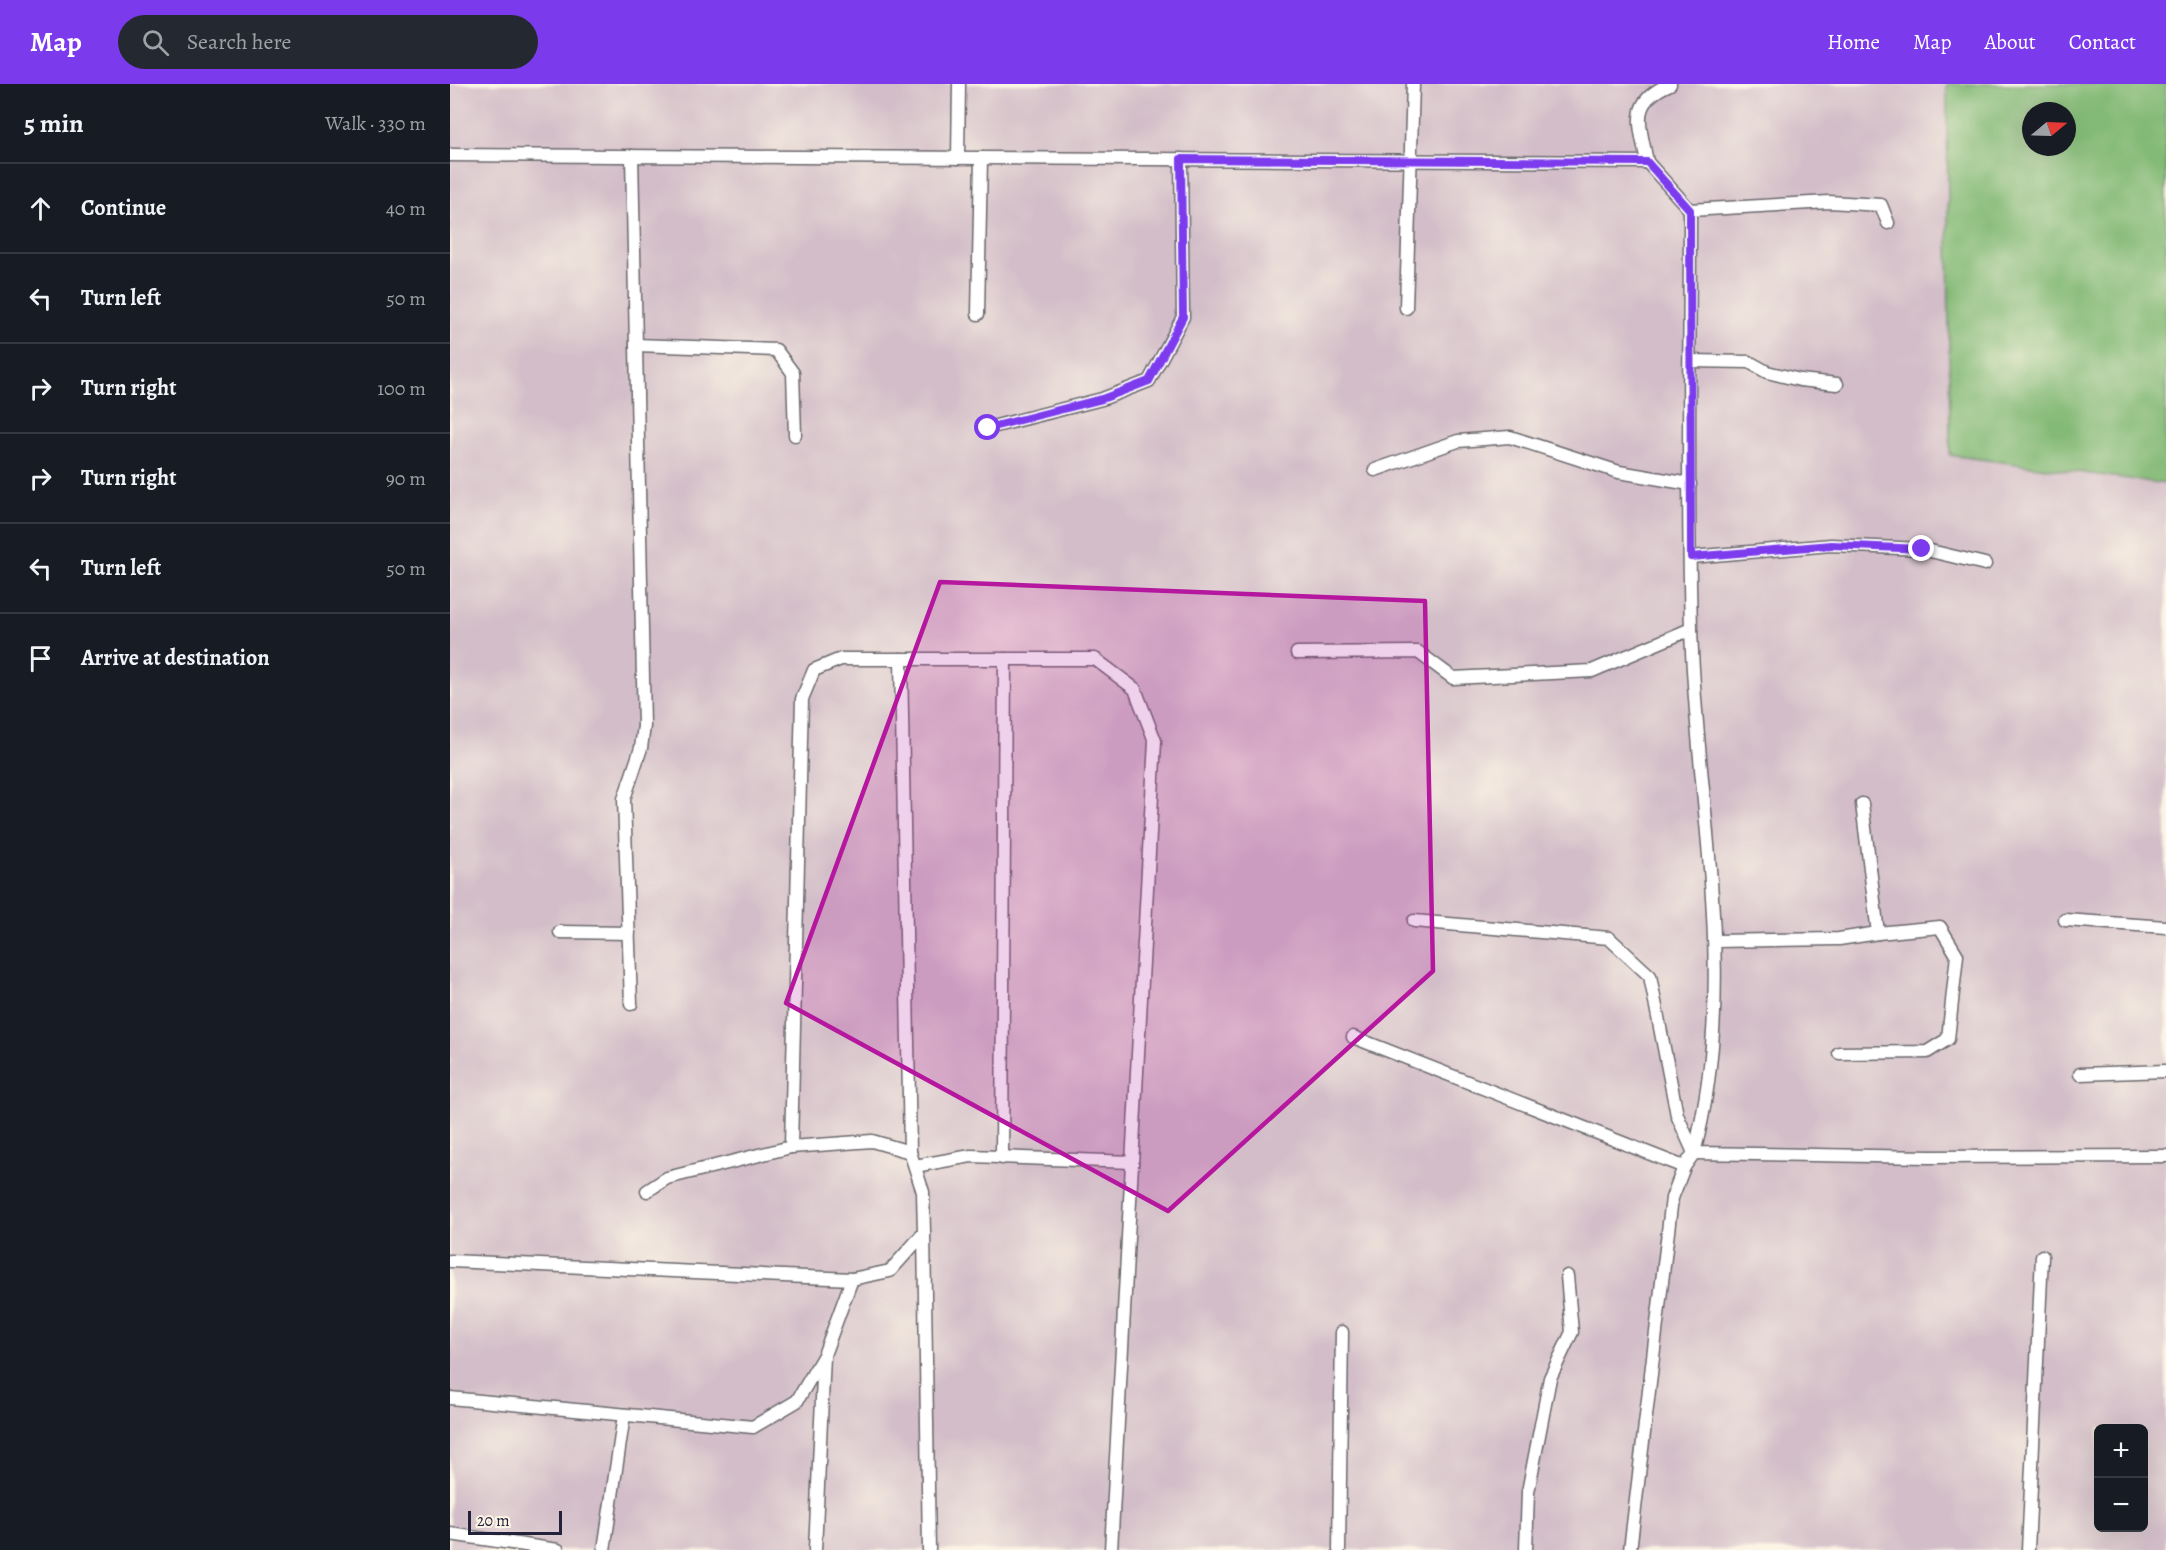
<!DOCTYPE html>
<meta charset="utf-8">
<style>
body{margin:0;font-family:Alegreya,serif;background:#242831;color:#f1f3f6}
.controls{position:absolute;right:18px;bottom:18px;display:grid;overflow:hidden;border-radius:9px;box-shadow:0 6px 24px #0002}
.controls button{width:54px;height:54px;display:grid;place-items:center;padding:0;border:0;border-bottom:2px solid #363941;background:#171b24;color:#f1f3f6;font:30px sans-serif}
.compass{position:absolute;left:1572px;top:18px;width:54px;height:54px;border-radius:50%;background:#171b24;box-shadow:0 6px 24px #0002;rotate:71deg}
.scale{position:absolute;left:18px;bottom:15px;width:94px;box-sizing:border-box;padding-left:6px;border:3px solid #22223b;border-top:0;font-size:16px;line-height:21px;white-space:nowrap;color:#22223b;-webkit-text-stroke:4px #fcf5e5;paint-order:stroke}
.stop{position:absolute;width:18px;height:18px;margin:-14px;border:4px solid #7c3aed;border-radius:50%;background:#fff}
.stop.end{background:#7c3aed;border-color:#fff;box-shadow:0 2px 6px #0008}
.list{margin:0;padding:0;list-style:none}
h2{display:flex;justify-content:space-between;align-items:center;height:78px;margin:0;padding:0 24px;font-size:26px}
h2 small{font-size:20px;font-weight:400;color:#9ea1a6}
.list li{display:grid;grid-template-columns:39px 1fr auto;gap:18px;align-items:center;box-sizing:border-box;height:90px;padding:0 24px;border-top:2px solid #363941}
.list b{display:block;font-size:22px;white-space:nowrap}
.list em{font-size:20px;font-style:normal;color:#9ea1a6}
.icon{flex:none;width:33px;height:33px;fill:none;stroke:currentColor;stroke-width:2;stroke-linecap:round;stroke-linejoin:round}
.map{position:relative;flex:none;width:1716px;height:1466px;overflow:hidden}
header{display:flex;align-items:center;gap:36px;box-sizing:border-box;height:84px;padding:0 30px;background:#7c3aed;color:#fff}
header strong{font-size:28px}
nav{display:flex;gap:33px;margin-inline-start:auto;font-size:21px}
.search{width:420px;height:54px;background:#242831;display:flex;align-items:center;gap:15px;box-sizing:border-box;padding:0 21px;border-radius:33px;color:#9ea1a6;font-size:22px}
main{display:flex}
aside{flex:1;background:#171b24}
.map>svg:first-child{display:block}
.industrial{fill:#d2bdc8;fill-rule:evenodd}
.forest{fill:#84ba77;stroke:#536e59;stroke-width:1.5;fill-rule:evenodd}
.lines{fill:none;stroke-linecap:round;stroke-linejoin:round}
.lane-casing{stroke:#6b676d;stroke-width:15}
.lane{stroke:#fff;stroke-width:12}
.route{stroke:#7c3aed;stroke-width:8}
.marked{fill:#b5179e;fill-opacity:0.2;stroke:#b5179e;stroke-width:4.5;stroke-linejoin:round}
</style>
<header>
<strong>Map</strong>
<div class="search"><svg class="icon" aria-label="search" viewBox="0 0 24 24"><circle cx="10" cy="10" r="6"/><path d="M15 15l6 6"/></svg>Search here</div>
<nav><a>Home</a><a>Map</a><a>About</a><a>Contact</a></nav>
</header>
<main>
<aside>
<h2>5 min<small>Walk · 330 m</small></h2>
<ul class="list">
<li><svg class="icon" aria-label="ahead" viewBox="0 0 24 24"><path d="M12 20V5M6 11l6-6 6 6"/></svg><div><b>Continue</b></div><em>40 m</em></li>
<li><svg class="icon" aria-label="left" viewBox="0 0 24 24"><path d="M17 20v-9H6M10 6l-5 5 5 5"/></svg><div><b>Turn left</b></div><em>50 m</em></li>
<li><svg class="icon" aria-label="right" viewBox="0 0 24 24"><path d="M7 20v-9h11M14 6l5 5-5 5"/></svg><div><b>Turn right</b></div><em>100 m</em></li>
<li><svg class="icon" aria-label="right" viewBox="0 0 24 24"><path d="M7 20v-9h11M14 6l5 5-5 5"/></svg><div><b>Turn right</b></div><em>90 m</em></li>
<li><svg class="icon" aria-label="left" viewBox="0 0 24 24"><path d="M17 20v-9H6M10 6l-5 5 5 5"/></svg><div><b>Turn left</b></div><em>50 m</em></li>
<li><svg class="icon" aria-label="arrive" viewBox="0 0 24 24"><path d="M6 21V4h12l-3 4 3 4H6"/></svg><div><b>Arrive at destination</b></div></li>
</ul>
</aside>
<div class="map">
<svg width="1716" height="1466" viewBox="0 0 1716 1466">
<rect width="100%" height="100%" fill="#fcf5e5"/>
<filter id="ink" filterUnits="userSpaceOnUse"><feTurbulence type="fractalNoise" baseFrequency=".0167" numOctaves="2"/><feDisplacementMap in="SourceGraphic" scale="12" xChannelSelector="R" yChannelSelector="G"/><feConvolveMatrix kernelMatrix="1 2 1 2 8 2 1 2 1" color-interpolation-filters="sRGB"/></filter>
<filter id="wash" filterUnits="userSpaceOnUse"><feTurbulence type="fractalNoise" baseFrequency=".008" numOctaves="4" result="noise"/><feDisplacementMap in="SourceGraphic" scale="24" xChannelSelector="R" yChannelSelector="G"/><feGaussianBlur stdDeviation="1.35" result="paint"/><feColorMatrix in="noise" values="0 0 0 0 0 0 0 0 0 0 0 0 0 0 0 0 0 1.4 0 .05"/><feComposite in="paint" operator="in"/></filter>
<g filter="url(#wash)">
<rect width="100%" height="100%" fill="#f3e6ca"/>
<!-- industrial -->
<path class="industrial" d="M0 0H1497L1500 371 1716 400V1466H0ZM1648 1344H1694V1444H1648Z"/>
<!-- forest -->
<path class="forest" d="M1497 0H1716V400L1500 371ZM1581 27H1617V63H1581Z"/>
</g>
<g filter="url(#ink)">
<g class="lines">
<defs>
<g id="lane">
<path d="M0 71 1197 78 1240 126C1240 265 1237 405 1241 544 1246 718 1290 896 1244 1069L1479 1073 1716 1072"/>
<polyline points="508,74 509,0"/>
<path d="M1197 78C1190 40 1178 18 1220 0"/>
<polyline points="1240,126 1379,118 1431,121 1438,139"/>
<polyline points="956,224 963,0"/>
<polyline points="528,230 531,74"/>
<polyline points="186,261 326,266 343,289 345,351"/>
<polyline points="1240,277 1299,278 1317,288 1350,296 1387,300"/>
<polyline points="538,344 652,315 699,297 733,233 731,75"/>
<polyline points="925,386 1008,357 1060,353 1169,388 1240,400"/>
<polyline points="1241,473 1381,461 1472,465 1535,480"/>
<polyline points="847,569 968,568 1003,594 1142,587 1241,545"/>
<polyline points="1615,836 1716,843"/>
<polyline points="964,837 1159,854 1200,892 1227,1031 1244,1069 1234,1083 1222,1114 1180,1466"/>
<polyline points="110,848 179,849"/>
<polyline points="1266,857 1389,855 1428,849 1412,720"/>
<polyline points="181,920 174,715 191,664 194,642 182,72"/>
<polyline points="903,953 1234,1083"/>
<polyline points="1389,969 1477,968 1498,955 1507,871 1490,843 1428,849"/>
<polyline points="1630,990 1716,987"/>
<polyline points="341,1063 422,1057 460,1068 451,575"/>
<polyline points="552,1074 555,575"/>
<polyline points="465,1082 521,1072 682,1078"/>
<polyline points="197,1107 217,1094 341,1063 352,615 364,586 391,575 645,575 685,605 705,657 661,1466"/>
<polyline points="474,1149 479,1466"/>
<polyline points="0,1177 402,1195 440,1187 474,1149 473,1108 460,1068"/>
<polyline points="0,1314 303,1343 347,1317 374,1271 402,1195"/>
<polyline points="0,1450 108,1466"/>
<polyline points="154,1466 174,1331"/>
<polyline points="365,1466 374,1272"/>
<polyline points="889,1466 892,1248"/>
<polyline points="1076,1466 1078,1408 1100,1294 1122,1248 1117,1192"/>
<polyline points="1578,1466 1592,1172"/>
</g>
</defs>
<!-- lane casing -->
<use href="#lane" class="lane-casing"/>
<!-- lane -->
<use href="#lane" class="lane"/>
</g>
</g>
<g class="lines" filter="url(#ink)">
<!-- route -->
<polyline class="route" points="538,344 652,315 699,297 733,233 731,75 1197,78 1240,126 1241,473 1381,461 1472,465"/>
</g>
<!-- marked area -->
<path class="marked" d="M490 498 975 517 983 887 718 1127 336 919Z"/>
</svg>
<div class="controls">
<button>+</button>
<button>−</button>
</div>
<svg class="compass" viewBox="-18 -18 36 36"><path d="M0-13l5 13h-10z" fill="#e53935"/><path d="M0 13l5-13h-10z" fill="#9ea1a6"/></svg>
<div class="scale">20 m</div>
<div class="stop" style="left:538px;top:344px"></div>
<div class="stop end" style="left:1472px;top:465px"></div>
</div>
</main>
